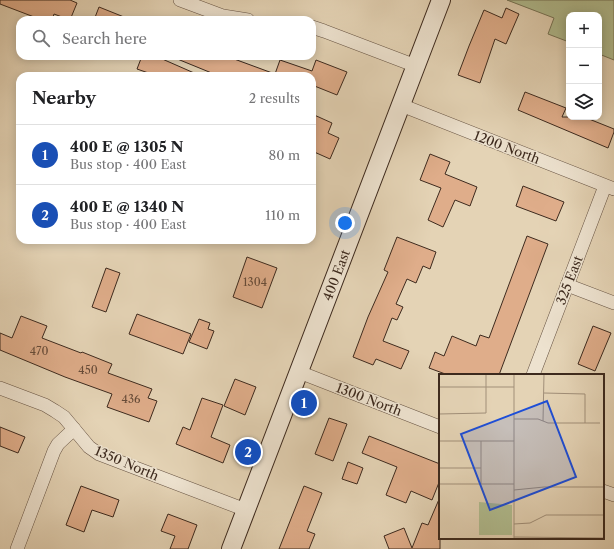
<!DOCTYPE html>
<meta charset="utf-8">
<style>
body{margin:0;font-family:"Libre Caslon Text",serif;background:#f2f2f2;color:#202124}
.controls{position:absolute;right:12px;top:12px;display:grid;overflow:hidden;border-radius:8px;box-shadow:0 2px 10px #0003}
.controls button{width:36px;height:36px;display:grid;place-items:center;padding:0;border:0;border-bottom:1px solid #e0e0e0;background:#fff;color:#202124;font:20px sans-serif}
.you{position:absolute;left:345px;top:223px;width:14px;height:14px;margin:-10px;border:3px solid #fff;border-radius:50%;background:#1a73e8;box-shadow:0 0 0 6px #1a73e833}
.badge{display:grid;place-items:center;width:26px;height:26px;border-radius:50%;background:#8f2418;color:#fff;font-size:13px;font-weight:700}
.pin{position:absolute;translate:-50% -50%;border:2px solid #fff;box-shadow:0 1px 4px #0006}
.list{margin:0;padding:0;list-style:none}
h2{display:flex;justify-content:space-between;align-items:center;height:52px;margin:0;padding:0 16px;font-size:17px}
h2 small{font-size:13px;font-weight:400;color:#757577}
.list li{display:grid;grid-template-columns:26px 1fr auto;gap:12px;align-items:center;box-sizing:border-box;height:60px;padding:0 16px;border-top:1px solid #e0e0e0}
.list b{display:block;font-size:15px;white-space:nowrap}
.list p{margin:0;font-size:13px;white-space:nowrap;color:#757577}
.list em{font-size:13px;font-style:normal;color:#757577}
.icon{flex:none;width:22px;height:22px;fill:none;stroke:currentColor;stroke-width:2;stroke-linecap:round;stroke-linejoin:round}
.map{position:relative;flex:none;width:614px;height:549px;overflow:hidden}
.search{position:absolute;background:#fff;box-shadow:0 2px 10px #0003;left:16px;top:16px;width:300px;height:44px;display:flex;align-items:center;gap:10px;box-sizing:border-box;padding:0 14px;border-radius:12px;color:#757577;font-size:15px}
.panel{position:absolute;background:#fff;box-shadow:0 2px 10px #0003;left:16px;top:72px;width:300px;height:172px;border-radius:12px}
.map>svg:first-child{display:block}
.green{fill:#b1bd90;stroke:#777457}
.building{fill:#dfad8a;stroke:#3d2a1e}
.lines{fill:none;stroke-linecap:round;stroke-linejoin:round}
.street-casing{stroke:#675444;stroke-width:14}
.secondary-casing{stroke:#3d2a1e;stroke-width:20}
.street{stroke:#ede2cf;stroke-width:13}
.secondary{stroke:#ede2cf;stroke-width:18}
.labels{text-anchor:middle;stroke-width:3;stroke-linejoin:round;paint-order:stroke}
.number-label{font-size:11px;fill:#664b39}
.street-label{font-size:13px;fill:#3d2a1e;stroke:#ede2cf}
.inset-road{fill:none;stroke:#a18f79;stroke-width:1}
.view{fill:#1d4ed8;fill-opacity:0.15;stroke:#1d4ed8;stroke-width:2}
.inset-edge{fill:none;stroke:#3d2a1e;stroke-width:2}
</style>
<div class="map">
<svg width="614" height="549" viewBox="0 0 614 549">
<rect width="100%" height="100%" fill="#e4d3b5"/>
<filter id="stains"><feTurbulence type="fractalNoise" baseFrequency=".005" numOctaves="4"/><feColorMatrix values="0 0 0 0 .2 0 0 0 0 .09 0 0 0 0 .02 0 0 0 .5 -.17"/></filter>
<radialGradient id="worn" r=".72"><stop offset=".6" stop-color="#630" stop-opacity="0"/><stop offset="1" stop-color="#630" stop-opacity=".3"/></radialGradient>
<!-- green -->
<polygon class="green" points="507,0 614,0 614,60 599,54 599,15 569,15 569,42 548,34 554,18"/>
<!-- building -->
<g class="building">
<polygon points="0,0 70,0 77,3 70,20 54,14 52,20 42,20 0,4"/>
<polygon points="99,7 129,19 129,20 94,20"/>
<polygon points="506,8 519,14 506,44 495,39 480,83 458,75 469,46 484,10 502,18"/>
<polygon points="142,56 160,56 160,58 201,76 157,76 137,69"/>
<polygon points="170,56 226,56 275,74 280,60 312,71 316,60 347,72 337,95 312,85 312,76 219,76"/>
<polygon points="525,92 566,108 562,117 584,117 614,129 614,132 608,148 518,110"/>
<polygon points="312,114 332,123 328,133 339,138 330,159 312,151"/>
<polygon points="430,154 450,162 445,174 477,187 470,206 455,200 443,227 428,220 441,188 420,180"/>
<polygon points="523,186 564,202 556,221 516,206"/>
<polygon points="527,236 548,244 499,375 448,375 429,368 435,352 444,356 452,336 476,346 480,335 489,338"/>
<polygon points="397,237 436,252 430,269 423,266 416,283 407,279 396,304 403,307 397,320 392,318 383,341 409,351 401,369 376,359 373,365 353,357 368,317 388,272 384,270"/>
<polygon points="247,257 277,268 262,308 233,297"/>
<polygon points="106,268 120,273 106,312 92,307"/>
<polygon points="137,314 191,334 183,354 129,334"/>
<polygon points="21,316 47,326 42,338 81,353 82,352 112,364 108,373 152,389 148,398 157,401 149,422 107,407 112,394 65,377 0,350 0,333 12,338"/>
<polygon points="199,319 210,323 208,329 214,331 207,349 189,342"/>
<polygon points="593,326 611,333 595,371 578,364"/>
<polygon points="235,379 256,387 245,415 224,406"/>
<polygon points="202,398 223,405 211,437 230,445 223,463 176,444 183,427 190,430"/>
<polygon points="329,418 347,424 333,461 315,454"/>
<polygon points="0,427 25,437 18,453 0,446"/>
<polygon points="369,436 440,464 440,480 432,500 411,491 406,503 386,495 397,467 362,453"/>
<polygon points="348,462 363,468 357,484 342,479"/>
<polygon points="81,486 119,500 113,517 92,510 84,532 66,525"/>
<polygon points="304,486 322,493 307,531 315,534 309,549 279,549"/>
<polygon points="440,497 440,549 389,549 384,536 404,528 412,548 422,523 428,525"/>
<polygon points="168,514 197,525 188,549 170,549 175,536 161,531"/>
</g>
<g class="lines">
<defs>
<g id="street">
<polyline points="180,0 223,16 248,20"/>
<polyline points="312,27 324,31 416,66"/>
<polyline points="401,105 614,189"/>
<polyline points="567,285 614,303"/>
<polyline points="299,372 440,427"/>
<polyline points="533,375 605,186"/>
<polyline points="0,388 45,405 55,411 64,417 89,447 99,454 246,510"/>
<polyline points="603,491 614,495"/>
<polyline points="17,549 54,451 58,444 74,429"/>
</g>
<polyline id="secondary" points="231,549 441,0"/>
</defs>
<!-- street casing -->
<use href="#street" class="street-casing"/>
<!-- secondary casing -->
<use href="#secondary" class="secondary-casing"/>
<!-- street -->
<use href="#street" class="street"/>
<!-- secondary -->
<use href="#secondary" class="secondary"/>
</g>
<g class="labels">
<!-- number labels -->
<g class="number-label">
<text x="255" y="286">1304</text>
<text x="39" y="355">470</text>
<text x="88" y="374">450</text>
<text x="131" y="403">436</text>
</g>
<!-- street labels -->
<g class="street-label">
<text transform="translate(507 147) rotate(21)" y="5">1200 North</text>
<text transform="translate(336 275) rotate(-69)" y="5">400 East</text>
<text transform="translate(569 280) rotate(-69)" y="5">325 East</text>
<text transform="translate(369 399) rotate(21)" y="5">1300 North</text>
<text transform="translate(127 463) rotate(23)" y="5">1350 North</text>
</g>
</g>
<!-- overview -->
<g transform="translate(439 374)">
<rect width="165" height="165" fill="#e4d3b5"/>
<path d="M40 128 73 131V161H40Z" fill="#b1bd90"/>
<path class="inset-road" d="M75 0V165M0 13H75M105 19 146 20V49M0 40 47 39V0M75 45H99L109 49H161M104 47 105 0M0 67H75M42 67V110M0 94H42M0 110H75M75 116 105 113H165M75 150 91 149 107 141H165M75 163 165 164"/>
<path class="view" d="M108 27 137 103 51 136 22 60Z"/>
<rect width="165" height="165" class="inset-edge"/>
</g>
<rect width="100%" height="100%" filter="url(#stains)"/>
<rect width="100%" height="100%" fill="url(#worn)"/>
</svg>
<div class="controls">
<button>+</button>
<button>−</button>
<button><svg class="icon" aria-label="layers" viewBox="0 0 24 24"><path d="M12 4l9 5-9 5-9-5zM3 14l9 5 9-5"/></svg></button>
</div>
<div class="you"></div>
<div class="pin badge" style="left:304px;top:403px;background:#1a4fb4">1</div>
<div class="pin badge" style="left:248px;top:452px;background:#1a4fb4">2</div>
<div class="search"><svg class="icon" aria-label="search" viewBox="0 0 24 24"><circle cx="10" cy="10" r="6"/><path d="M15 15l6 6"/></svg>Search here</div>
<section class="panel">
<h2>Nearby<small>2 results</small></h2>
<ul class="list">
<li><span class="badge" style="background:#1a4fb4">1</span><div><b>400 E @ 1305 N</b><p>Bus stop · 400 East</p></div><em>80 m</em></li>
<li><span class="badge" style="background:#1a4fb4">2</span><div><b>400 E @ 1340 N</b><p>Bus stop · 400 East</p></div><em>110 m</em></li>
</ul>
</section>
</div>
